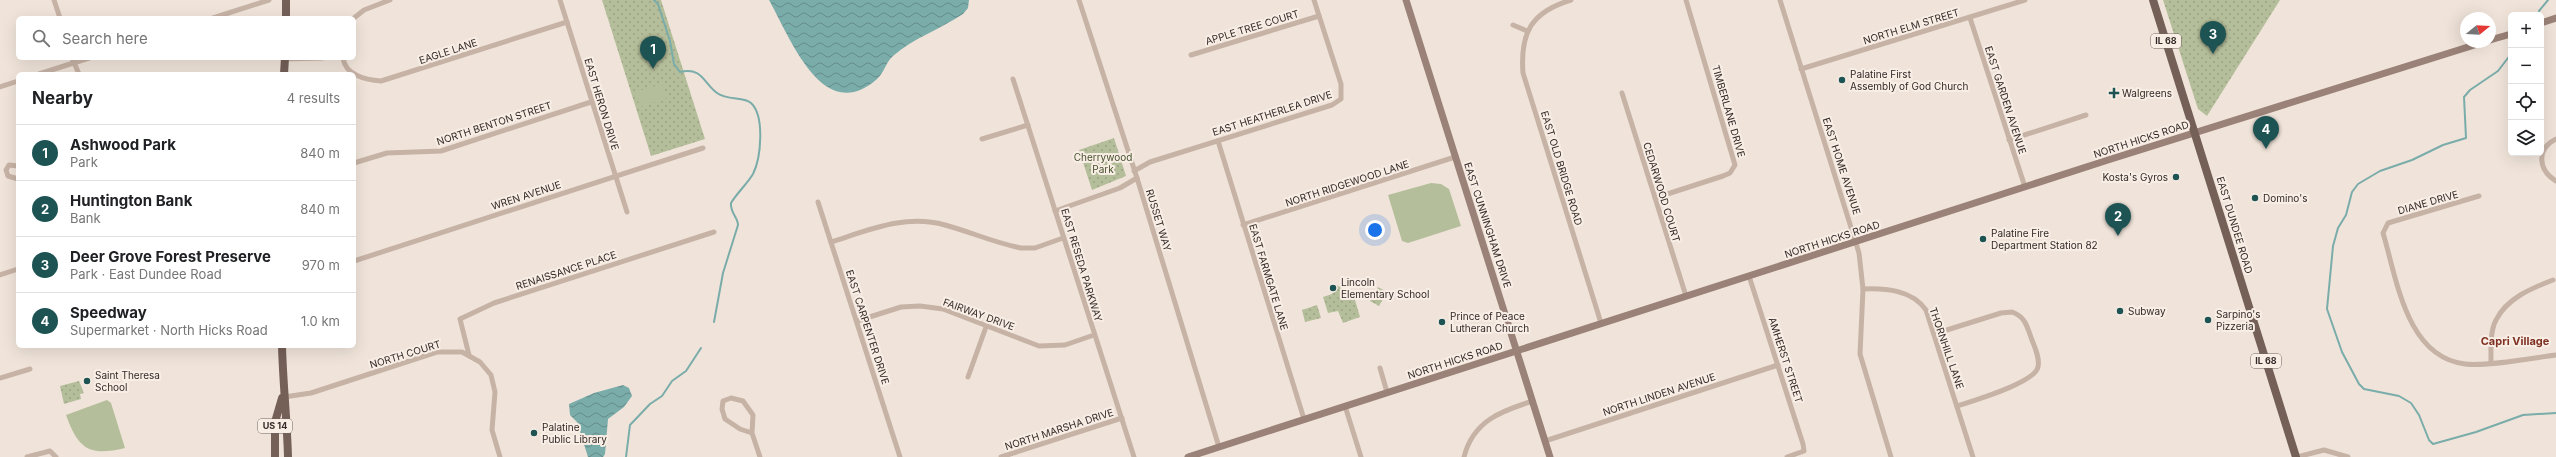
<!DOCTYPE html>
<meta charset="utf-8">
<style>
body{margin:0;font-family:Inter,sans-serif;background:#f6f6f6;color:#202124}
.controls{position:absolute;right:12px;top:12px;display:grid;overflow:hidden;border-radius:6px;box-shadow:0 4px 16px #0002}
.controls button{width:36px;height:36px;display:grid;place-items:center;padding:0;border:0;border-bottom:1px solid #e0e0e0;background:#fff;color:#202124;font:20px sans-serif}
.compass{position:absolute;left:2460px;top:12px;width:36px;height:36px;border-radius:50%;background:#fff;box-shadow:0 4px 16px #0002;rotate:72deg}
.you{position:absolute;left:1375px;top:230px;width:14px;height:14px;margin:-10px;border:3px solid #fff;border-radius:50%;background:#1a73e8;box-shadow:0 0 0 6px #1a73e833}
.badge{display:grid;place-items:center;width:26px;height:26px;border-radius:50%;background:#1e5353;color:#fff;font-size:13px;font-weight:700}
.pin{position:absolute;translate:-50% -33px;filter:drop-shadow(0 1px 2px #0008)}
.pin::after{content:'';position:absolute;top:21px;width:14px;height:12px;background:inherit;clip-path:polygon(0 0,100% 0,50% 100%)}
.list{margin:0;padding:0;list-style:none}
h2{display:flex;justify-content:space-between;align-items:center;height:52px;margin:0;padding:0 16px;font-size:17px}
h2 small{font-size:13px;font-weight:400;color:#757577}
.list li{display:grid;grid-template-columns:26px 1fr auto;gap:12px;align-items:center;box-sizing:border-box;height:56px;padding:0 16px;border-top:1px solid #e0e0e0}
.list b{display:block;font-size:15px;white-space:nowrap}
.list p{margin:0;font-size:13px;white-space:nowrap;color:#757577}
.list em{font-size:13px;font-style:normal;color:#757577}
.icon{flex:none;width:22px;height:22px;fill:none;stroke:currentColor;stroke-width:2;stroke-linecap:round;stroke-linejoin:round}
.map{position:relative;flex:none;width:2556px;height:457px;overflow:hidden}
.search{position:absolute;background:#fff;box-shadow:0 4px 16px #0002;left:16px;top:16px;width:340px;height:44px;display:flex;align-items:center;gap:10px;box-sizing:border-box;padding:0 14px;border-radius:6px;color:#757577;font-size:15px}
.panel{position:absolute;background:#fff;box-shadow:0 4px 16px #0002;left:16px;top:72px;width:340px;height:276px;border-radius:6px}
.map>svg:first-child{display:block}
.grass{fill:url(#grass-dots)}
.pitch{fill:#b5be9a}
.water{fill:url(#water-waves)}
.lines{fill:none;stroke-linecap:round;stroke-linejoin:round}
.stream{stroke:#7aacaa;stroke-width:2}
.street{stroke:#c7b3a6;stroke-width:5}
.secondary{stroke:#9b8278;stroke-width:7}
.primary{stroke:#756058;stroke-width:8}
.poi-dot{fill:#1e5353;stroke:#f8eee6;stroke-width:1.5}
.labels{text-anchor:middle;stroke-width:4;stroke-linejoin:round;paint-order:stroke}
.shield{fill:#f8eee6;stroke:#6f6560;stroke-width:1}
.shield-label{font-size:9px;font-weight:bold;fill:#342a27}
.street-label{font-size:10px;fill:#342a27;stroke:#f8eee6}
.poi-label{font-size:10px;fill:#342a27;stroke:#f8eee6;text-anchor:start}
.park-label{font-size:10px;fill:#46512c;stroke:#f8eee6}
.neighbourhood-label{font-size:11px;font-weight:bold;fill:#7f3223;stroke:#f8eee6}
</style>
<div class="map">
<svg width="2556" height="457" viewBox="0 0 2556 457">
<defs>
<pattern id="grass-dots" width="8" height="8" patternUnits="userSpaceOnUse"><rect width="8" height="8" fill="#b5be9a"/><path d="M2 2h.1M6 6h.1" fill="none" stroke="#9ca385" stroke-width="1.8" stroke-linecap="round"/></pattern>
<pattern id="water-waves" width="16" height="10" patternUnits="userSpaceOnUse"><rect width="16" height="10" fill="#7aacaa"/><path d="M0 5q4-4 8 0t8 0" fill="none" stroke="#658c8a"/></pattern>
</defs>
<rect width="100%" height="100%" fill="#f0e4da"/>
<!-- grass -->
<g class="grass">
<polygon points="602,0 661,0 705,139 651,156"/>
<polygon points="2163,0 2280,0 2207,116 2198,109"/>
<polygon points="1114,138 1126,176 1092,190 1079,150"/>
<polygon points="1336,285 1353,293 1360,317 1343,323 1338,311 1328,313 1323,297 1332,294"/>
<polygon points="1378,287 1387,292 1379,306 1370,301"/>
<polygon points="1317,305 1321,318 1305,322 1302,310"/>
<polygon points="79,381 84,393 80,394 81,399 64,404 60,386"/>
</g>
<!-- pitch -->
<g class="pitch">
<polygon points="662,84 667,98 640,107 635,92"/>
<polygon points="1431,183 1441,184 1449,189 1461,226 1408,243 1402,241 1388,195"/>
<path d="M107 400 111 403 125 448C88 457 78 448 66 415Z"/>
</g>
<!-- water -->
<g class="water">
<path d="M769 0H969L968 8 963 14C941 29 913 38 893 56 886 62 884 73 877 79 823 127 790 37 769 0Z"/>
<polygon points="623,385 629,388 632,396 624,407 608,419 605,454 603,457 588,457 577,422 570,415 569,404 594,393"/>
</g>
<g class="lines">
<!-- stream -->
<g class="stream">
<path d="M654 0 658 4 670 41 674 64 680 72C703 67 703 83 717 93 728 101 744 96 751 103 765 116 761 158 753 174 747 184 737 193 731 203 730 213 738 217 738 225L723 273 714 322"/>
<polyline points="2539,11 2548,0"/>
<polyline points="2511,54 2498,71 2470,90 2464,97 2466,138 2443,145 2412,160 2380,171 2358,184 2352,192 2346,215 2338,228 2333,246 2327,309 2342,352 2359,384 2364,389 2399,396 2411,403 2419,415 2429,440 2433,444 2476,432 2523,415 2556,413"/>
<polyline points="626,457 630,425 650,404 662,396 672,381 686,371 701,348"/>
</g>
<!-- street -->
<g class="street">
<polyline points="54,0 60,18"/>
<polyline points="560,0 627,212"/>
<polyline points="1079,0 1137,178 1219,447"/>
<path d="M1571 0C1531 12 1520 33 1523 73L1601 323"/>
<polyline points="1780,0 1859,253 1863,289 1860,354 1891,457"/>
<polyline points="213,18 269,0"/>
<polyline points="354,18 364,10 390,0"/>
<polyline points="1970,18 2025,187"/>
<polyline points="1513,25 1527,31"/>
<polyline points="1191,55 1319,16"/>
<polyline points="72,58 79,74"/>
<path d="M343 58C345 75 366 80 381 81L567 22"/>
<polyline points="284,59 322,58"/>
<polyline points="1801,69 2025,0"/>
<polyline points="39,74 89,58"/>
<polyline points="1013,79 1134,457"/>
<polyline points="0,87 18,81"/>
<polyline points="1622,93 1686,296"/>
<polyline points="982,139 1028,125"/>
<path d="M2556 139C2536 149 2538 170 2556 181"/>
<polyline points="2009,140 2086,115"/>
<polyline points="1218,141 1304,419"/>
<polyline points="354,163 387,153 441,151 591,102"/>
<polyline points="18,166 9,165 6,170 8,176 18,179"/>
<polyline points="1134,171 1150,162 1332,105 1341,99 1341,84 1314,0"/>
<path d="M2479 196 2388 223 2383 233C2397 279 2406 357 2465 364 2486 367 2532 358 2556 355"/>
<polyline points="1655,198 1723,176 1730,173 1735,165 1686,0"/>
<polyline points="818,202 900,457"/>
<polyline points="1055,211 1120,188 1137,178"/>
<polyline points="1243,225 1455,157"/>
<path d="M831 242C869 230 905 214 945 225 971 232 995 243 1021 248H1035L1063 238"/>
<polyline points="354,261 703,148"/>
<polyline points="0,275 18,269"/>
<polyline points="1749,276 1803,444 1804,451 1787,457"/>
<path d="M1863 289C1886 288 1912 290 1926 310L1973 457"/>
<polyline points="857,321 901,307 920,306 943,309 1039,346 1065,345 1094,335"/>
<path d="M1934 334 2001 313 2012 312C2026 317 2027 327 2032 340 2035 348 2040 358 2038 367 2035 383 1972 401 1957 406"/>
<polyline points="469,355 460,319 494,303 714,232"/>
<path d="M2491 362C2491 349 2490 331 2496 320 2507 298 2532 288 2553 280"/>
<polyline points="1380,368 1387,392"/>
<polyline points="968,377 986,327"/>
<polyline points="0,378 30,369"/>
<polyline points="284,397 311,393 437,352 462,352 480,362 491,375 495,392 492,430 500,457"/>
<polyline points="1345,406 1361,457"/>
<polyline points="752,433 740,429 725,419 722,409 723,401 731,398 743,401 753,415 752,433 760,457"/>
<polyline points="1545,441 1778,365"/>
<polyline points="27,457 50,451 56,457"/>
<polyline points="1001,457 1122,418"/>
<path d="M1464 457C1473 421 1501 411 1533 401"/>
<polyline points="2297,457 2324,450 2348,457"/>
</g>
<!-- secondary -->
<g class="secondary">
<polyline points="1406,0 1550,457"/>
<polyline points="2541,23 2556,18"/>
<polyline points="2490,40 2511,34"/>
<polyline points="1188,457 2108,160 2484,42"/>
</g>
<!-- primary -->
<g class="primary">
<polyline points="2153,0 2296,457"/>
<polyline points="286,18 286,0"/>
<polyline points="284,74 285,58"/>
<path d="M282 346C283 383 287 420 288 457"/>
<polyline points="275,457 275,422 282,398"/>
</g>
</g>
<!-- markers -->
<g class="poi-dot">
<circle cx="1842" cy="80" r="4"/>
<path d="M2112 87h4v4h4v4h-4v4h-4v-4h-4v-4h4z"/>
<circle cx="2176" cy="177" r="4"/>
<circle cx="2255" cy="198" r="4"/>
<circle cx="1983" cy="239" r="4"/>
<circle cx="1333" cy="288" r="4"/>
<circle cx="2120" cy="311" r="4"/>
<circle cx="2208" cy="320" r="4"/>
<circle cx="1442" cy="322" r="4"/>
<circle cx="87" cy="381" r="4"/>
<circle cx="534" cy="433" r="4"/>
</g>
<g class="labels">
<!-- shield labels -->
<g class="shield">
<rect x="2151" y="34" width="30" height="14" rx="3"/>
<rect x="2251" y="354" width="30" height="14" rx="3"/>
<rect x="258" y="419" width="34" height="14" rx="3"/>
</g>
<g class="shield-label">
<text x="2166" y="44">IL 68</text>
<text x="2266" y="364">IL 68</text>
<text x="275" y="429">US 14</text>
</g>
<!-- street labels -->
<g class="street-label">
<text transform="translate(1911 26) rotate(-17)" y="4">NORTH ELM STREET</text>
<text transform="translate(1252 27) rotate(-17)" y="4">APPLE TREE COURT</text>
<text transform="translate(448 51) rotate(-18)" y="4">EAGLE LANE</text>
<text transform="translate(2006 100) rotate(72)" y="4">EAST GARDEN AVENUE</text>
<text transform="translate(602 104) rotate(73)" y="4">EAST HERON DRIVE</text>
<text transform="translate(1729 111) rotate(74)" y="4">TIMBERLANE DRIVE</text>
<text transform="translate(1272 113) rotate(-18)" y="4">EAST HEATHERLEA DRIVE</text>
<text transform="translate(494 123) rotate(-18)" y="4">NORTH BENTON STREET</text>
<text transform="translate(2141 139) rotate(-18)" y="4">NORTH HICKS ROAD</text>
<text transform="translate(1842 166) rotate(72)" y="4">EAST HOME AVENUE</text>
<text transform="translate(1562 168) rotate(73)" y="4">EAST OLD BRIDGE ROAD</text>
<text transform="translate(1347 183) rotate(-18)" y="4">NORTH RIDGEWOOD LANE</text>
<text transform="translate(1662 192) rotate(73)" y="4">CEDARWOOD COURT</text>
<text transform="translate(526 195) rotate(-18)" y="4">WREN AVENUE</text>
<text transform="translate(2428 202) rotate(-16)" y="4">DIANE DRIVE</text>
<text transform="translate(1159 220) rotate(73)" y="4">RUSSET WAY</text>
<text transform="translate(1488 225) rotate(72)" y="4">EAST CUNNINGHAM DRIVE</text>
<text transform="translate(2235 225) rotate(73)" y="4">EAST DUNDEE ROAD</text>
<text transform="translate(1832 239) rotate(-18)" y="4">NORTH HICKS ROAD</text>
<text transform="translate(1082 265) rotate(73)" y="4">EAST RESEDA PARKWAY</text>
<text transform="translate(566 270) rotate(-18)" y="4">RENAISSANCE PLACE</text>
<text transform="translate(1269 277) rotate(73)" y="4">EAST FARMGATE LANE</text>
<text transform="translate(979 314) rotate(20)" y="4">FAIRWAY DRIVE</text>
<text transform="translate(868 327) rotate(72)" y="4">EAST CARPENTER DRIVE</text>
<text transform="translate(1947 348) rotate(71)" y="4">THORNHILL LANE</text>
<text transform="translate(405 354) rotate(-17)" y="4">NORTH COURT</text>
<text transform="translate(1455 360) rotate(-18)" y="4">NORTH HICKS ROAD</text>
<text transform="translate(1786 360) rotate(72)" y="4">AMHERST STREET</text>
<text transform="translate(1659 394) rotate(-18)" y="4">NORTH LINDEN AVENUE</text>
<text transform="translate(1059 429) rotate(-18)" y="4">NORTH MARSHA DRIVE</text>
</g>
<!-- poi labels -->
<g class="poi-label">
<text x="1850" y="78">Palatine First<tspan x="1850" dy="12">Assembly of God Church</tspan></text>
<text x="2122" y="97">Walgreens</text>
<text x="2168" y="181" text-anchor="end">Kosta's Gyros</text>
<text x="2263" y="202">Domino's</text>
<text x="1991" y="237">Palatine Fire<tspan x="1991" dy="12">Department Station 82</tspan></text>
<text x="1341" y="286">Lincoln<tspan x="1341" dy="12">Elementary School</tspan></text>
<text x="2128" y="315">Subway</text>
<text x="2216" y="318">Sarpino's<tspan x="2216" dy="12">Pizzeria</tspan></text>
<text x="1450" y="320">Prince of Peace<tspan x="1450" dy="12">Lutheran Church</tspan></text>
<text x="95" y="379">Saint Theresa<tspan x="95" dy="12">School</tspan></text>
<text x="542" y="431">Palatine<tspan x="542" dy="12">Public Library</tspan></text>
</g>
<!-- park labels -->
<g class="park-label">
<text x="1103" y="161">Cherrywood<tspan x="1103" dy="12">Park</tspan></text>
</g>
<!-- neighbourhood labels -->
<g class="neighbourhood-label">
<text x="2515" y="345">Capri Village</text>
</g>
</g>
</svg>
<div class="controls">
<button>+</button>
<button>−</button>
<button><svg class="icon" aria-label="locate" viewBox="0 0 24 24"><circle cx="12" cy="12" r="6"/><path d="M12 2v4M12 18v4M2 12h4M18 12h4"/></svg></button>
<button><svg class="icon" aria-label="layers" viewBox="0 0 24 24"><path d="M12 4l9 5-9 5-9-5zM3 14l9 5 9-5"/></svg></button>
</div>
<svg class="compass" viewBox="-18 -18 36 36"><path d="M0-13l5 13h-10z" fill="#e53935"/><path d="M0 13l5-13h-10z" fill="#757577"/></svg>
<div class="you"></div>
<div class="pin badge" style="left:653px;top:69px">1</div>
<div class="pin badge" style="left:2118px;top:236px">2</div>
<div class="pin badge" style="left:2213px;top:54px">3</div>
<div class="pin badge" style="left:2266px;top:149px">4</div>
<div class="search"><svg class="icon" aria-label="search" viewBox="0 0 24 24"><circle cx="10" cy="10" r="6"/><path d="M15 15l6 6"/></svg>Search here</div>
<section class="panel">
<h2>Nearby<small>4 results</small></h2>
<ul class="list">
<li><span class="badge">1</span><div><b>Ashwood Park</b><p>Park</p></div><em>840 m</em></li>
<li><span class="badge">2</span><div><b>Huntington Bank</b><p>Bank</p></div><em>840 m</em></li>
<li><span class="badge">3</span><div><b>Deer Grove Forest Preserve</b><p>Park · East Dundee Road</p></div><em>970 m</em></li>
<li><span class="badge">4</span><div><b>Speedway</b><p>Supermarket · North Hicks Road</p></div><em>1.0 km</em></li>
</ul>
</section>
</div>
